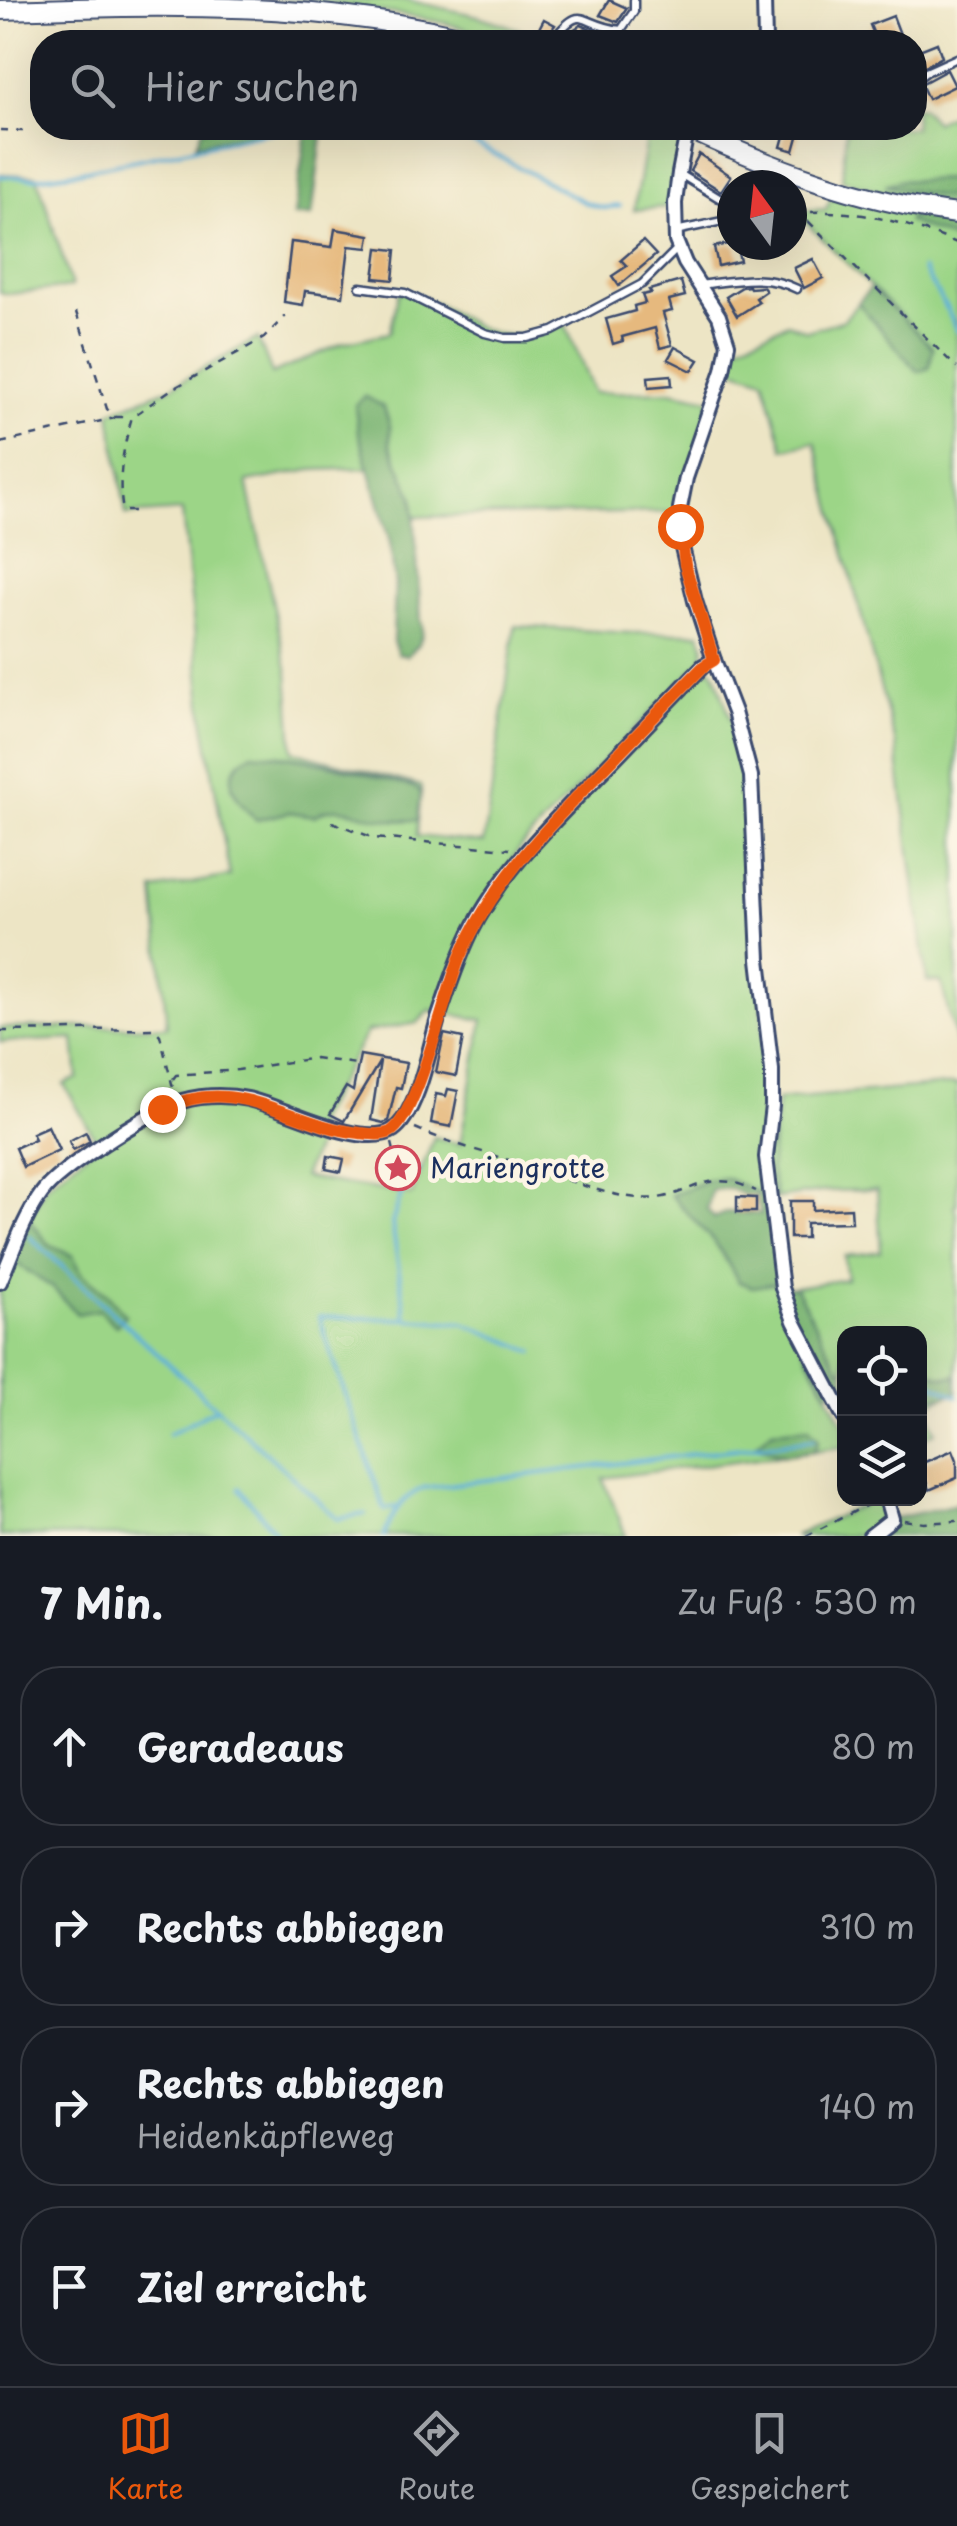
<!DOCTYPE html>
<html lang="de">
<meta charset="utf-8">
<style>
body{margin:0;font-family:"Playpen Sans",sans-serif;background:#20242c;color:#f1f3f6}
.controls{position:absolute;right:30px;bottom:30px;display:grid;overflow:hidden;border-radius:20px;box-shadow:0 10px 40px #0002}
.controls button{width:90px;height:90px;display:grid;place-items:center;padding:0;border:0;border-bottom:2px solid #363941;background:#171b24;color:#f1f3f6;font:50px sans-serif}
.compass{position:absolute;left:717px;top:170px;width:90px;height:90px;border-radius:50%;background:#171b24;box-shadow:0 10px 40px #0002;rotate:345deg}
.stop{position:absolute;width:30px;height:30px;margin:-22px;border:8px solid #ea580c;border-radius:50%;background:#fff}
.stop.end{background:#ea580c;border-color:#fff;box-shadow:0 2px 10px #0008}
.list{margin:0;padding:0;list-style:none}
h2{display:flex;justify-content:space-between;align-items:center;height:130px;margin:0;padding:0 40px;font-size:42px}
h2 small{font-size:32px;font-weight:400;color:#9ea1a6}
.list li{display:grid;grid-template-columns:65px 1fr auto;gap:30px;align-items:center;box-sizing:border-box;height:160px;margin:0 20px 20px;padding:0 20px;border:2px solid #363941;border-radius:40px}
.list b{display:block;font-size:38px;white-space:nowrap}
.list p{margin:0;font-size:32px;white-space:nowrap;color:#9ea1a6}
.list em{font-size:32px;font-style:normal;color:#9ea1a6}
.icon{flex:none;width:55px;height:55px;fill:none;stroke:currentColor;stroke-width:2;stroke-linecap:round;stroke-linejoin:round}
.map{position:relative;flex:none;width:957px;height:1536px;overflow:hidden}
.search{position:absolute;background:#171b24;box-shadow:0 10px 40px #0002;left:30px;right:30px;top:30px;height:110px;display:flex;align-items:center;gap:25px;box-sizing:border-box;padding:0 35px;border-radius:40px;color:#9ea1a6;font-size:38px}
.sheet{height:850px;background:#171b24}
nav{display:flex;justify-content:space-around;align-items:center;box-sizing:border-box;height:140px;border-top:2px solid #363941;background:#171b24;font-size:28px;color:#9ea1a6}
nav a{display:grid;justify-items:center;gap:5px}
nav .on{color:#ea580c}
.map>svg:first-child{display:block}
.green{fill:#9cd587;stroke:#5c8272;stroke-width:2.5}
.forest{fill:#7db674;stroke:#4c7269;stroke-width:2.5;fill-rule:evenodd}
.lines{fill:none;stroke-linecap:round;stroke-linejoin:round}
.stream{stroke:#5db0d9;stroke-width:4}
.building{fill:#e6b97e}
.lane-casing{stroke:#3a4a6d;stroke-width:11}
.street-casing{stroke:#3a4a6d;stroke-width:18}
.secondary-casing{stroke:#3a4a6d;stroke-width:22}
.path{stroke:#3a4a6d;stroke-width:2.5;stroke-dasharray:8 8;stroke-linecap:butt}
.lane{stroke:#fff;stroke-width:6}
.street{stroke:#fff;stroke-width:12}
.secondary{stroke:#fff;stroke-width:18}
.route{stroke:#ea580c;stroke-width:12}
.labels{text-anchor:middle;stroke-width:9;stroke-linejoin:round;paint-order:stroke}
.poi-label{font-size:28px;fill:#1b2f5e;stroke:#fcf5e5;text-anchor:start}
</style>
<div class="map">
<svg width="957" height="1536" viewBox="0 0 957 1536">
<rect width="100%" height="100%" fill="#fcf5e5"/>
<filter id="ink" filterUnits="userSpaceOnUse"><feTurbulence type="fractalNoise" baseFrequency=".01" numOctaves="2"/><feDisplacementMap in="SourceGraphic" scale="20" xChannelSelector="R" yChannelSelector="G"/><feConvolveMatrix kernelMatrix="1 2 1 2 8 2 1 2 1" color-interpolation-filters="sRGB"/></filter>
<filter id="wash" filterUnits="userSpaceOnUse"><feTurbulence type="fractalNoise" baseFrequency=".0048" numOctaves="4" result="noise"/><feDisplacementMap in="SourceGraphic" scale="40" xChannelSelector="R" yChannelSelector="G"/><feGaussianBlur stdDeviation="2.25" result="paint"/><feColorMatrix in="noise" values="0 0 0 0 0 0 0 0 0 0 0 0 0 0 0 0 0 1.4 0 .05"/><feComposite in="paint" operator="in"/></filter>
<g filter="url(#wash)">
<rect width="100%" height="100%" fill="#ede5c5"/>
<!-- green -->
<g class="green">
<path d="M269 0H407L478 16 531 33 527 42C496 42 466 27 435 21 380 10 325 3 269 0Z"/>
<polygon points="915,107 922,108 935,122 957,111 957,179 899,181 887,186 941,197 957,197 957,206 891,194 842,180 846,128 914,128"/>
<polygon points="648,128 664,128 690,139 675,206 634,210"/>
<polygon points="0,174 37,176 72,287 9,294 0,292"/>
<polygon points="832,195 913,215 908,221 957,241 957,1045 941,982 927,981 896,745 815,442 784,449 764,379 730,368 734,347 788,323 807,331 844,320 858,303 918,371 929,368 933,348 794,211 826,209"/>
<path d="M399 291C468 305 481 359 565 324L594 393 671 391 710 399 677 539 670 512 413 517V497L390 445V426L358 430 369 468 311 470 247 482 288 673 293 751 421 786V792L413 787C380 778 267 740 242 760 232 767 233 777 232 789L256 820 290 812 314 816C338 799 359 817 385 819 396 821 407 820 418 820L417 836 484 843 515 626 631 633H700L704 646 702 660 521 846 475 915 436 1012 430 1010 417 1023 367 1032 314 1126 323 1131 303 1177 412 1195 434 1137 460 1144 483 1020 444 1013 474 932 530 850 700 674 711 668 715 673 747 767 774 1200 725 1178 671 1195 717 1245 739 1282 777 1283 795 1333 844 1425V1447L603 1478 626 1536H0V1288L13 1261 53 1288 77 1314 108 1295 82 1274 73 1256 49 1245 29 1219 45 1186 98 1144 64 1084 78 1078 74 1039 0 1042V1028L167 1026 154 890 230 876 204 724 182 511 126 515 110 412 169 388 258 338 272 374 343 343 389 333Z"/>
<path d="M957 1084V1204L954 1205 957 1216V1375C943 1381 932 1373 920 1366V1334H844V1369H839L795 1287 847 1279 844 1256 881 1251 877 1190 827 1191 776 1198 770 1169 777 1100Z"/>
<polygon points="920,1396 944,1397 926,1405 936,1432 920,1440"/>
<polygon points="876,1499 882,1499 892,1519 870,1536 794,1536"/>
</g>
<!-- forest -->
<g class="forest">
<polygon points="207,128 323,128 312,216 294,216 306,132 288,128 196,144 202,129"/>
<polygon points="957,179 957,197 941,197 885,185 899,181"/>
<polygon points="913,215 957,222 957,241 907,221"/>
<polygon points="871,287 933,348 929,368 918,372 858,303"/>
<path d="M365 396 384 407 390 426V445L413 497 421 621C426 635 418 647 407 656L398 654 393 641 395 584 390 543 358 430 355 405Z"/>
<path d="M252 753C308 756 360 772 414 787L421 792 418 820C407 820 396 821 385 819 359 817 338 799 314 816L290 812 256 820C234 797 216 775 252 753Z"/>
<path d="M725 1178 768 1197 787 1288 795 1287 839 1369H844V1392L826 1391 777 1283 753 1287 739 1282 717 1245 671 1195 708 1180ZM730 1188 744 1195 756 1196 761 1214 727 1212 714 1218 707 1209 712 1190Z"/>
<polygon points="29,1219 49,1245 73,1256 82,1274 108,1295 125,1315 116,1326 99,1310 77,1314 53,1288 13,1261"/>
<path d="M920 1366C932 1373 943 1381 957 1375V1392L944 1397 920 1396Z"/>
<polygon points="809,1427 819,1439 814,1451 785,1455 755,1446 772,1430"/>
<polygon points="957,1504 957,1536 870,1536 892,1519"/>
</g>
<g class="lines">
<!-- stream -->
<g class="stream">
<polyline points="438,128 449,130 586,203 603,208 620,206"/>
<polyline points="0,176 34,178 77,172 290,128"/>
<polyline points="922,269 946,307 957,331"/>
<polyline points="29,1236 338,1519 365,1514"/>
<polyline points="406,1319 392,1223 405,1183 419,1169"/>
<polyline points="920,1384 929,1382 957,1396"/>
<polyline points="169,1434 217,1408"/>
<polyline points="239,1488 275,1532"/>
<polyline points="395,1507 385,1510 383,1505 319,1317 406,1319 464,1323 534,1352"/>
<path d="M384 1536C395 1512 398 1500 423 1488L814 1439"/>
</g>
</g>
<g id="blocks">
<!-- building -->
<g class="building">
<polygon points="609,0 627,8 618,22 600,15"/>
<polygon points="893,16 903,42 877,42 870,25"/>
<polygon points="544,19 555,25 545,39 536,34"/>
<polygon points="581,25 594,30 610,42 581,42 568,33"/>
<polygon points="937,43 942,57 915,72 914,52"/>
<polygon points="947,70 955,86 928,99 921,84"/>
<polygon points="786,129 799,133 794,151 781,147"/>
<polygon points="699,154 731,176 721,191 690,171"/>
<polygon points="335,229 370,235 368,248 349,246 343,296 305,291 303,305 284,302 291,242 332,247"/>
<polygon points="643,241 656,255 619,286 612,276 627,266 621,260"/>
<polygon points="732,243 732,245 736,245 740,261 718,266 714,247"/>
<polygon points="378,248 396,250 393,280 374,278"/>
<polygon points="813,259 823,278 804,288 794,268"/>
<polygon points="681,281 685,296 669,300 672,311 663,313 672,345 660,348 655,328 622,337 623,341 613,344 606,319 635,311 634,306 645,303 642,295 651,293 649,290"/>
<polygon points="749,286 750,288 763,287 766,291 756,298 759,302 737,316 726,297 742,287"/>
<polygon points="675,347 699,360 692,371 668,359"/>
<polygon points="671,375 672,385 649,387 648,377"/>
<polygon points="444,1034 463,1038 456,1076 436,1072"/>
<polygon points="360,1055 406,1063 401,1088 396,1087 388,1121 383,1123 371,1120 380,1061 344,1121 330,1114 346,1087 353,1091"/>
<polygon points="448,1089 458,1091 451,1127 431,1123 436,1094 446,1096"/>
<polygon points="48,1126 59,1150 23,1167 15,1148 35,1139 32,1133"/>
<polygon points="86,1132 90,1141 73,1150 69,1141"/>
<polygon points="328,1156 344,1159 341,1172 326,1169"/>
<polygon points="737,1197 756,1198 756,1212 737,1212"/>
<polygon points="790,1201 813,1201 813,1210 851,1208 852,1222 806,1223 806,1238 790,1238"/>
<polygon points="953,1450 957,1460 957,1478 929,1490 920,1464"/>
</g>
</g>
</g>
<g filter="url(#ink)">
<use href="#blocks" fill-opacity="0" stroke="#3a4a6d" stroke-width="2.5"/>
<g class="lines">
<defs>
<g id="lane">
<path d="M551 42C584 0 578 25 621 30L634 11V0"/>
<polyline points="914,81 926,72 957,58"/>
<polyline points="680,174 732,206"/>
<polyline points="792,213 800,213"/>
<polyline points="675,231 732,219"/>
<path d="M699 285C733 281 766 273 797 289"/>
<polyline points="360,287 405,293 485,333 505,338 527,338 553,331 642,284 677,249"/>
</g>
<g id="street">
<polyline points="764,0 765,42"/>
<polyline points="690,130 685,142 679,173 675,203 676,241 685,263 719,316 728,344 723,370 686,478 680,508 681,543 695,601 714,660 734,712 751,776 759,959 772,1070 772,1106 766,1157 782,1288 794,1321 844,1417"/>
<polyline points="724,145 733,128"/>
<path d="M0 1282C13 1252 23 1219 42 1193 58 1170 145 1115 173 1104 196 1095 224 1094 248 1099 281 1106 362 1150 393 1130 418 1113 429 1048 438 1019 448 990 457 961 470 934 498 877 544 831 588 786 626 746 665 706 703 666L714 660"/>
<polyline points="870,1536 892,1519 886,1498"/>
</g>
<g id="secondary">
<path d="M0 10C162 5 325 0 483 42"/>
<path d="M686 128C773 168 862 202 957 214"/>
</g>
</defs>
<!-- lane casing -->
<use href="#lane" class="lane-casing"/>
<!-- street casing -->
<use href="#street" class="street-casing"/>
<!-- secondary casing -->
<use href="#secondary" class="secondary-casing"/>
<!-- path -->
<g class="path">
<polyline points="0,130 23,131"/>
<polyline points="640,138 644,128"/>
<path d="M811 212C864 210 909 224 957 243"/>
<polyline points="808,221 957,368"/>
<polyline points="76,312 107,409 116,417 130,417"/>
<polyline points="0,443 115,418"/>
<path d="M134 511H123C117 479 123 448 132 417L169 391 264 338 285 316"/>
<polyline points="332,822 374,838 510,849"/>
<polyline points="0,1031 154,1029 160,1035 174,1092"/>
<polyline points="173,1079 176,1075 238,1070 315,1058 356,1064"/>
<path d="M415 1128C448 1143 484 1152 518 1163 557 1175 597 1194 637 1198 689 1204 700 1163 756 1191"/>
<polyline points="392,1143 397,1163"/>
<polyline points="904,1520 924,1523 957,1521"/>
<polyline points="806,1536 873,1502"/>
</g>
<!-- lane -->
<use href="#lane" class="lane"/>
<!-- street -->
<use href="#street" class="street"/>
<!-- secondary -->
<use href="#secondary" class="secondary"/>
</g>
</g>
<g class="lines" filter="url(#ink)">
<!-- route -->
<path class="route" d="M162 1109C239 1073 286 1125 360 1133 369 1134 381 1136 390 1132 417 1118 446 990 460 957 490 887 541 834 592 781 629 743 666 704 704 666L714 660 685 565 680 526"/>
</g>
<!-- icons -->
<defs>
<symbol id="sight-ring" viewBox="-11 -11 22 22"><circle r="9.5" fill="#fcf5e5" stroke="#d1495b" stroke-width="1.5"/><path d="M0-6L1.8-2.2L6-1.7L2.9 1.2L3.7 5.4L0 3.3L-3.7 5.4L-2.9 1.2L-6-1.7L-1.8-2.2Z" fill="#d1495b"/></symbol>
</defs>
<g fill-rule="evenodd">
<use href="#sight-ring" x="373" y="1143" width="50" height="50"/>
</g>
<g class="labels">
<!-- poi labels -->
<g class="poi-label">
<text x="430" y="1178">Mariengrotte</text>
</g>
</g>
</svg>
<div class="controls">
<button><svg class="icon" aria-label="locate" viewBox="0 0 24 24"><circle cx="12" cy="12" r="6"/><path d="M12 2v4M12 18v4M2 12h4M18 12h4"/></svg></button>
<button><svg class="icon" aria-label="layers" viewBox="0 0 24 24"><path d="M12 4l9 5-9 5-9-5zM3 14l9 5 9-5"/></svg></button>
</div>
<svg class="compass" viewBox="-18 -18 36 36"><path d="M0-13l5 13h-10z" fill="#e53935"/><path d="M0 13l5-13h-10z" fill="#9ea1a6"/></svg>
<div class="stop" style="left:680px;top:526px"></div>
<div class="stop end" style="left:162px;top:1109px"></div>
<div class="search"><svg class="icon" aria-label="search" viewBox="0 0 24 24"><circle cx="10" cy="10" r="6"/><path d="M15 15l6 6"/></svg>Hier suchen</div>
</div>
<section class="sheet">
<h2>7 Min.<small>Zu Fuß · 530 m</small></h2>
<ul class="list">
<li><svg class="icon" aria-label="ahead" viewBox="0 0 24 24"><path d="M12 20V5M6 11l6-6 6 6"/></svg><div><b>Geradeaus</b></div><em>80 m</em></li>
<li><svg class="icon" aria-label="right" viewBox="0 0 24 24"><path d="M7 20v-9h11M14 6l5 5-5 5"/></svg><div><b>Rechts abbiegen</b></div><em>310 m</em></li>
<li><svg class="icon" aria-label="right" viewBox="0 0 24 24"><path d="M7 20v-9h11M14 6l5 5-5 5"/></svg><div><b>Rechts abbiegen</b><p>Heidenkäpfleweg</p></div><em>140 m</em></li>
<li><svg class="icon" aria-label="arrive" viewBox="0 0 24 24"><path d="M6 21V4h12l-3 4 3 4H6"/></svg><div><b>Ziel erreicht</b></div></li>
</ul>
</section>
<nav>
<a class="on"><svg class="icon" aria-label="map" viewBox="0 0 24 24"><path d="M3 6l6-2 6 2 6-2v14l-6 2-6-2-6 2zM9 4v14M15 6v14"/></svg>Karte</a>
<a><svg class="icon" aria-label="directions" viewBox="0 0 24 24"><path d="M12 3l9 9-9 9-9-9zM9 14v-3h6M13 9l2 2-2 2"/></svg>Route</a>
<a><svg class="icon" aria-label="saved" viewBox="0 0 24 24"><path d="M7 4h10v16l-5-4-5 4z"/></svg>Gespeichert</a>
</nav>
